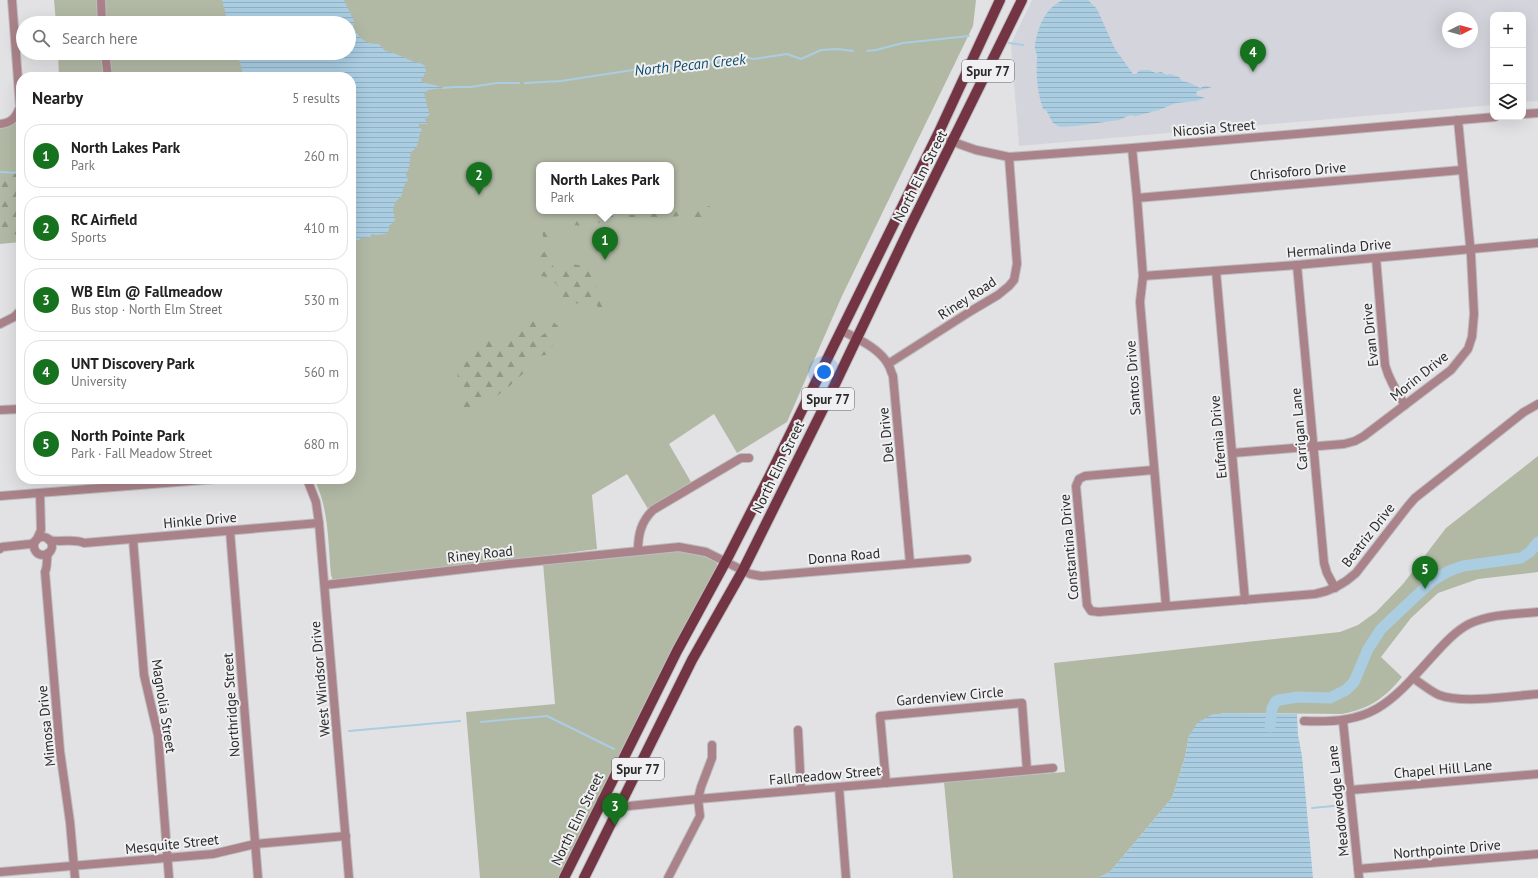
<!DOCTYPE html>
<meta charset="utf-8">
<style>
body{margin:0;font-family:"PT Sans",sans-serif;background:#f2f2f2;color:#222}
.controls{position:absolute;right:12px;top:12px;display:grid;overflow:hidden;border-radius:8px;box-shadow:0 4px 16px #0002}
.controls button{width:36px;height:36px;display:grid;place-items:center;padding:0;border:0;border-bottom:1px solid #e0e0e0;background:#fff;color:#222;font:20px sans-serif}
.compass{position:absolute;left:1442px;top:12px;width:36px;height:36px;border-radius:50%;background:#fff;box-shadow:0 4px 16px #0002;rotate:84deg}
.you{position:absolute;left:824px;top:372px;width:14px;height:14px;margin:-10px;border:3px solid #fff;border-radius:50%;background:#1a73e8;box-shadow:0 0 0 6px #1a73e833}
.badge{display:grid;place-items:center;width:26px;height:26px;border-radius:50%;background:#17721f;color:#fff;font-size:13px;font-weight:700}
.pin{position:absolute;translate:-50% -33px;filter:drop-shadow(0 1px 2px #0008)}
.pin::after{content:'';position:absolute;top:21px;width:14px;height:12px;background:inherit;clip-path:polygon(0 0,100% 0,50% 100%)}
.popup{position:absolute;left:536px;top:162px;width:138px;height:52px;box-sizing:border-box;display:grid;place-content:center;border-radius:8px;background:#fff;filter:drop-shadow(0 1px 3px #0005);font-size:13px;white-space:nowrap;color:#767676}
.popup b{font-size:15px;color:#222}
.popup::after{content:'';position:absolute;left:50%;top:100%;margin-left:-8px;border:8px solid transparent;border-top-color:#fff}
.list{margin:0;padding:0;list-style:none}
h2{display:flex;justify-content:space-between;align-items:center;height:52px;margin:0;padding:0 16px;font-size:17px}
h2 small{font-size:13px;font-weight:400;color:#767676}
.list li{display:grid;grid-template-columns:26px 1fr auto;gap:12px;align-items:center;box-sizing:border-box;height:64px;margin:0 8px 8px;padding:0 8px;border:1px solid #e0e0e0;border-radius:16px}
.list b{display:block;font-size:15px;white-space:nowrap}
.list p{margin:0;font-size:13px;white-space:nowrap;color:#767676}
.list em{font-size:13px;font-style:normal;color:#767676}
.icon{flex:none;width:22px;height:22px;fill:none;stroke:currentColor;stroke-width:2;stroke-linecap:round;stroke-linejoin:round}
.map{position:relative;flex:none;width:1538px;height:878px;overflow:hidden}
.search{position:absolute;background:#fff;box-shadow:0 4px 16px #0002;left:16px;top:16px;width:340px;height:44px;display:flex;align-items:center;gap:10px;box-sizing:border-box;padding:0 14px;border-radius:22px;color:#767676;font-size:15px}
.panel{position:absolute;background:#fff;box-shadow:0 4px 16px #0002;left:16px;top:72px;width:340px;height:412px;border-radius:16px}
.map>svg:first-child{display:block}
.built{fill:#d4d4dc;fill-rule:evenodd}
.green{fill:#b1b9a5;fill-rule:evenodd}
.forest{fill:url(#forest-firs)}
.water{fill:url(#water-rules)}
.lines{fill:none;stroke-linecap:round;stroke-linejoin:round}
.stream{stroke:#aacde2;stroke-width:2}
.river{stroke:#aacde2;stroke-width:11}
.minor-casing{stroke:#bdbdc0;stroke-width:10}
.major-casing{stroke:#bdbdc0;stroke-width:12}
.minor{stroke:#aa838a;stroke-width:8}
.major{stroke:#733443;stroke-width:10}
.labels{text-anchor:middle;stroke-width:4;stroke-linejoin:round;paint-order:stroke}
.shield{fill:#f0f0f2;stroke:#656566;stroke-width:1}
.shield-label{font-size:13px;font-weight:bold;fill:#2a2a2a}
.street-label{font-size:14px;fill:#2a2a2a;stroke:#f0f0f2}
.water-label{font-size:15px;font-style:italic;fill:#0d4d6a;stroke:#f0f0f2}
</style>
<div class="map">
<svg width="1538" height="878" viewBox="0 0 1538 878">
<defs>
<pattern id="forest-firs" width="22" height="20" patternUnits="userSpaceOnUse"><rect width="22" height="20" fill="#b1b9a5"/><path d="M5 1l3.5 6h-7zM16 11l3.5 6h-7z" fill="#909787"/></pattern>
<pattern id="water-rules" width="6" height="5" patternUnits="userSpaceOnUse"><rect width="6" height="5" fill="#aacde2"/><path d="M0 2.5h6" fill="none" stroke="#92b0c2"/></pattern>
</defs>
<rect width="100%" height="100%" fill="#e2e2e5"/>
<!-- built -->
<path class="built" d="M1032 0H1538V101L1523 102V15H1493V105L1019 146 1011 44ZM1448 18H1472V42H1448Z"/>
<!-- green -->
<g class="green">
<path d="M54 0H976L973 26 842 296 787 422 737 453 714 414 669 444 691 482 648 509 627 474 592 495 597 549 334 584 331 575C328 543 329 508 314 479H351V77H59L58 53H349V23H56ZM539 165H671V211H539Z"/>
<polygon points="21,113 21,242 0,244 0,124"/>
<path d="M1538 456V572L1478 579 1438 593 1411 618 1381 657 1402 677C1385 698 1369 709 1342 714L1227 713 1211 715 1189 736 1185 757 1172 798 1110 872 1098 878H953L944 782 1065 772 1054 663 1340 632 1358 625 1376 612 1403 584 1446 528Z"/>
<polygon points="689,550 715,560 718,565 652,690 559,878 480,878 466,712 555,704 543,563"/>
</g>
<!-- forest -->
<g class="forest">
<polygon points="0,172 21,173 21,234 0,235"/>
<path d="M710 206 708 216 697 226 690 224 691 219 686 215C663 219 639 218 615 220 600 222 579 229 565 223V219L575 217 599 218 613 215H642L657 212H674L684 209 689 210 695 215 701 208Z"/>
<path d="M546 226 550 244V261L555 269 561 268 570 263 585 267 594 279 598 291 603 299 609 300 612 307 606 313 600 311 592 296 583 304 564 302C562 290 554 275 539 276V257L545 251 542 229Z"/>
<path d="M532 320 535 323 537 330 541 336 547 332V323L552 321 558 326 550 354 540 356 533 351 526 352 529 368C520 376 499 398 488 400 485 401 481 400 478 399L473 419 464 421C462 414 465 408 461 402L456 364 458 358 480 345 489 341 500 340 515 335 524 323Z"/>
</g>
<!-- water -->
<g class="water">
<path d="M222 0H344L354 21 353 27C359 38 366 45 379 44L385 51C394 52 401 57 410 60 416 63 420 62 425 66L426 72 421 80 424 83 435 85 443 88 428 90 424 94C427 101 426 107 430 114L425 119 427 124H419V126L422 130C416 138 422 145 411 152L409 168 406 174 408 180 404 186 401 197 395 202 393 210 395 220 389 226V230L386 234 376 235 372 234 370 237 366 238 363 236 359 240H351V77H244L237 53H349V23H228Z"/>
<path d="M1063 0H1088L1097 9 1115 49 1133 74H1136L1140 70H1149L1156 73 1161 72 1167 75 1170 74 1179 77 1182 81 1190 83 1200 88 1205 86 1212 87 1197 91 1196 95 1205 98 1196 101 1176 103 1159 110 1136 116 1130 115 1119 120 1076 126 1060 127 1053 123 1046 110 1043 109C1037 91 1036 75 1037 57 1037 53 1034 48 1035 45 1038 27 1045 8 1063 0Z"/>
<polygon points="1227,713 1297,714 1298,735 1302,756 1313,878 1098,878 1110,872 1172,798 1185,757 1189,736 1197,723 1211,715"/>
</g>
<g class="lines">
<!-- stream -->
<g class="stream">
<polyline points="1009,43 1023,45"/>
<polyline points="867,51 876,50 903,43 969,36"/>
<polyline points="525,83 561,81 633,70 650,68 657,69 670,66 704,61 710,62 727,59 733,60 744,57 754,59 787,54 801,59 821,50 838,49 853,51"/>
<polyline points="443,88 454,87 470,87 497,83 519,83"/>
<polyline points="0,172 21,173"/>
<polyline points="481,722 547,716 614,749"/>
<polyline points="349,731 460,721"/>
<polyline points="1312,808 1344,805"/>
</g>
<!-- river -->
<polyline class="river" points="1270,727 1272,708 1276,701 1279,700 1298,697 1330,698 1346,690 1354,682 1368,649 1381,629 1432,581 1449,571 1463,566 1521,558 1530,552 1538,542"/>
<defs>
<g id="minor">
<polyline points="101,0 102,23"/>
<polyline points="105,53 108,77"/>
<polyline points="1523,114 1538,113"/>
<path d="M0 124C12 123 16 117 20 107L12 0"/>
<polyline points="938,134 959,144 976,150 1009,157 1132,148 1495,117"/>
<polyline points="1132,148 1137,198 1143,276 1140,302 1166,606"/>
<polyline points="1137,198 1462,170"/>
<path d="M1376 258 1385 365C1389 380 1397 392 1405 405"/>
<polyline points="1297,265 1324,563 1327,573 1335,588"/>
<polyline points="1216,271 1245,600"/>
<polyline points="1143,276 1297,265 1538,243"/>
<polyline points="0,324 14,317 21,310"/>
<path d="M841 330C857 339 878 347 888 364 890 367 891 372 893 376L910 563"/>
<polyline points="888,364 971,311 998,295 1009,286 1014,280 1017,264 1009,157"/>
<polyline points="0,410 21,409"/>
<polyline points="1233,453 1344,444 1355,441 1364,436 1451,370 1468,349 1472,337 1474,314 1471,255 1458,120"/>
<path d="M1153 470 1085 476 1079 479 1076 486 1087 605 1091 611 1099 612 1315 594C1332 591 1344 584 1356 573L1408 506 1415 498 1524 412 1538 404"/>
<polyline points="307,479 316,502 319,523 349,878"/>
<polyline points="0,496 216,479"/>
<polyline points="230,531 258,878"/>
<circle cx="43" cy="546" r="9"/>
<polyline points="37,539 41,530 40,493"/>
<polyline points="133,539 144,675 158,735 169,878"/>
<path d="M49 540C60 543 75 538 84 543L319 523"/>
<polyline points="0,549 2,547 30,544 33,543 35,541"/>
<path d="M638 551C638 534 641 522 653 510L741 458H749"/>
<path d="M48 553C46 559 48 566 45 572L60 751 70 822 75 878"/>
<polyline points="325,585 508,564 679,547 706,552 750,574 761,576 967,559"/>
<path d="M1413 678C1422 684 1430 691 1439 695 1463 704 1512 696 1538 694"/>
<path d="M1304 721C1372 724 1388 706 1431 658 1443 645 1454 632 1469 624 1490 614 1515 614 1538 612"/>
<polyline points="1343,721 1359,878"/>
<polyline points="798,730 801,790"/>
<polyline points="886,783 880,716 1022,703 1027,770"/>
<polyline points="839,787 846,878"/>
<polyline points="1351,790 1538,774"/>
<polyline points="601,800 619,807 698,799 967,776 1053,768"/>
<polyline points="1358,869 1538,854"/>
<polyline points="0,872 213,854 255,844 346,836"/>
<polyline points="668,878 700,816 698,799 701,787 712,758 712,745"/>
</g>
<g id="major">
<polyline points="564,878 677,651 726,561 769,477 938,134 1000,0"/>
<polyline points="584,878 692,660 743,570 827,401 910,227 1022,0"/>
</g>
</defs>
<!-- minor casing -->
<use href="#minor" class="minor-casing"/>
<!-- major casing -->
<use href="#major" class="major-casing"/>
<!-- minor -->
<use href="#minor" class="minor"/>
<!-- major -->
<use href="#major" class="major"/>
</g>
<g class="labels">
<!-- shield labels -->
<g class="shield">
<rect x="962" y="60" width="52" height="22" rx="3"/>
<rect x="802" y="388" width="52" height="22" rx="3"/>
<rect x="612" y="758" width="52" height="22" rx="3"/>
</g>
<g class="shield-label">
<text x="988" y="76">Spur 77</text>
<text x="828" y="404">Spur 77</text>
<text x="638" y="774">Spur 77</text>
</g>
<!-- street labels -->
<g class="street-label">
<text transform="translate(1214 128) rotate(-5)" y="5">Nicosia Street</text>
<text transform="translate(1298 171) rotate(-5)" y="5">Chrisoforo Drive</text>
<text transform="translate(920 176) rotate(-63)" y="5">North Elm Street</text>
<text transform="translate(1339 248) rotate(-5)" y="5">Hermalinda Drive</text>
<text transform="translate(967 298) rotate(-33)" y="5">Riney Road</text>
<text transform="translate(1370 335) rotate(-96)" y="5">Evan Drive</text>
<text transform="translate(1419 376) rotate(-39)" y="5">Morin Drive</text>
<text transform="translate(1133 378) rotate(-94)" y="5">Santos Drive</text>
<text transform="translate(1299 429) rotate(-95)" y="5">Carrigan Lane</text>
<text transform="translate(886 435) rotate(-96)" y="5">Del Drive</text>
<text transform="translate(1218 437) rotate(-95)" y="5">Eufemia Drive</text>
<text transform="translate(778 467) rotate(-64)" y="5">North Elm Street</text>
<text transform="translate(200 520) rotate(-5)" y="5">Hinkle Drive</text>
<text transform="translate(1368 535) rotate(-52)" y="5">Beatriz Drive</text>
<text transform="translate(1069 547) rotate(-95)" y="5">Constantina Drive</text>
<text transform="translate(480 554) rotate(-6)" y="5">Riney Road</text>
<text transform="translate(844 556) rotate(-5)" y="5">Donna Road</text>
<text transform="translate(320 679) rotate(-95)" y="5">West Windsor Drive</text>
<text transform="translate(950 696) rotate(-5)" y="5">Gardenview Circle</text>
<text transform="translate(231 705) rotate(-94)" y="5">Northridge Street</text>
<text transform="translate(164 706) rotate(81)" y="5">Magnolia Street</text>
<text transform="translate(46 726) rotate(-96)" y="5">Mimosa Drive</text>
<text transform="translate(1443 769) rotate(-5)" y="5">Chapel Hill Lane</text>
<text transform="translate(825 775) rotate(-5)" y="5">Fallmeadow Street</text>
<text transform="translate(1338 801) rotate(-96)" y="5">Meadowedge Lane</text>
<text transform="translate(577 819) rotate(-64)" y="5">North Elm Street</text>
<text transform="translate(172 844) rotate(-6)" y="5">Mesquite Street</text>
<text transform="translate(1447 849) rotate(-5)" y="5">Northpointe Drive</text>
</g>
<!-- water labels -->
<g class="water-label">
<text transform="translate(690 65) rotate(-6)" y="5">North Pecan Creek</text>
</g>
</g>
</svg>
<div class="controls">
<button>+</button>
<button>−</button>
<button><svg class="icon" aria-label="layers" viewBox="0 0 24 24"><path d="M12 4l9 5-9 5-9-5zM3 14l9 5 9-5"/></svg></button>
</div>
<svg class="compass" viewBox="-18 -18 36 36"><path d="M0-13l5 13h-10z" fill="#e53935"/><path d="M0 13l5-13h-10z" fill="#767676"/></svg>
<div class="you"></div>
<div class="pin badge" style="left:605px;top:260px">1</div>
<div class="popup"><b>North Lakes Park</b>Park</div>
<div class="pin badge" style="left:479px;top:195px">2</div>
<div class="pin badge" style="left:615px;top:826px">3</div>
<div class="pin badge" style="left:1253px;top:72px">4</div>
<div class="pin badge" style="left:1425px;top:589px">5</div>
<div class="search"><svg class="icon" aria-label="search" viewBox="0 0 24 24"><circle cx="10" cy="10" r="6"/><path d="M15 15l6 6"/></svg>Search here</div>
<section class="panel">
<h2>Nearby<small>5 results</small></h2>
<ul class="list">
<li><span class="badge">1</span><div><b>North Lakes Park</b><p>Park</p></div><em>260 m</em></li>
<li><span class="badge">2</span><div><b>RC Airfield</b><p>Sports</p></div><em>410 m</em></li>
<li><span class="badge">3</span><div><b>WB Elm @ Fallmeadow</b><p>Bus stop · North Elm Street</p></div><em>530 m</em></li>
<li><span class="badge">4</span><div><b>UNT Discovery Park</b><p>University</p></div><em>560 m</em></li>
<li><span class="badge">5</span><div><b>North Pointe Park</b><p>Park · Fall Meadow Street</p></div><em>680 m</em></li>
</ul>
</section>
</div>
